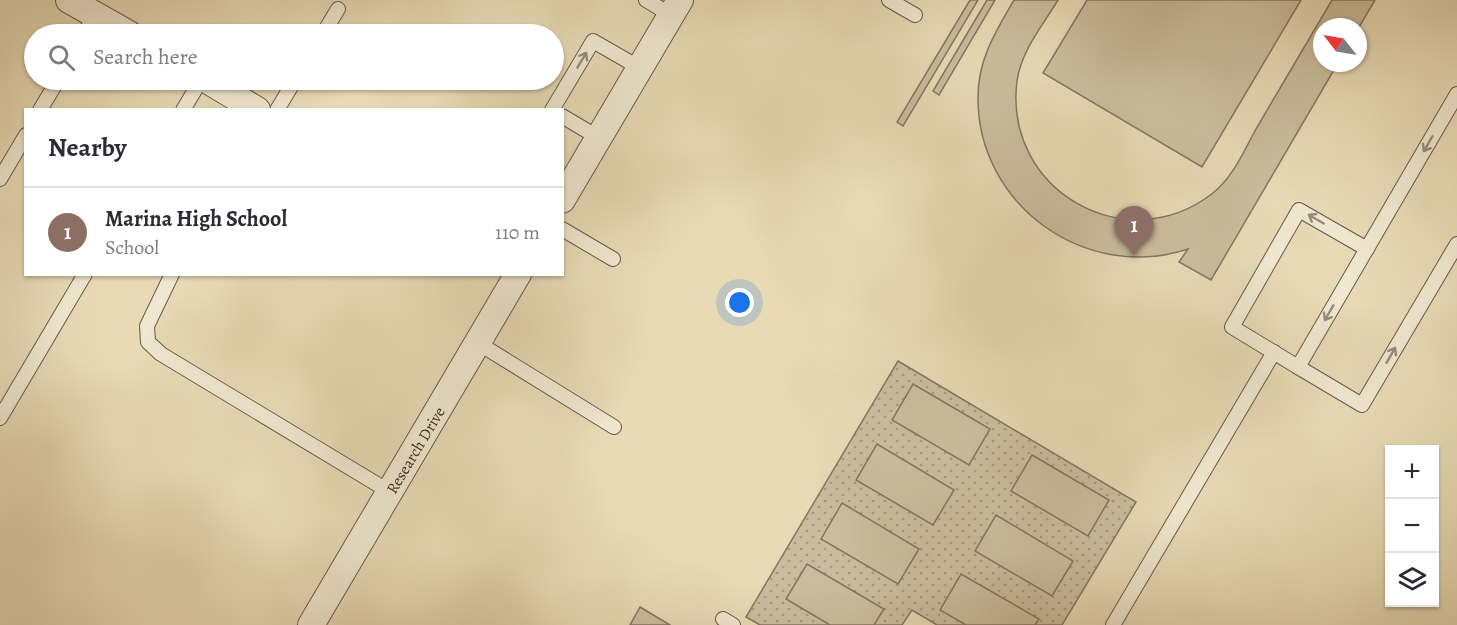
<!DOCTYPE html>
<meta charset="utf-8">
<style>
body{margin:0;font-family:Alegreya,serif;background:#f7f7f7;color:#2b2b33}
.controls{position:absolute;right:18px;bottom:18px;display:grid;overflow:hidden;border-radius:0px;box-shadow:0 2px 4px #0004}
.controls button{width:54px;height:54px;display:grid;place-items:center;padding:0;border:0;border-bottom:2px solid #e1e1e2;background:#fff;color:#2b2b33;font:30px sans-serif}
.compass{position:absolute;left:1313px;top:18px;width:54px;height:54px;border-radius:50%;background:#fff;box-shadow:0 2px 4px #0004;rotate:301deg}
.you{position:absolute;left:740px;top:303px;width:21px;height:21px;margin:-15px;border:4px solid #fff;border-radius:50%;background:#1a73e8;box-shadow:0 0 0 9px #1a73e833}
.badge{display:grid;place-items:center;width:39px;height:39px;border-radius:50%;background:#0b8043;color:#fff;font-size:20px;font-weight:700}
.pin{position:absolute;translate:-50% -50px;filter:drop-shadow(0 2px 3px #0008)}
.pin::after{content:'';position:absolute;top:32px;width:21px;height:18px;background:inherit;clip-path:polygon(0 0,100% 0,50% 100%)}
.list{margin:0;padding:0;list-style:none}
h2{display:flex;justify-content:space-between;align-items:center;height:78px;margin:0;padding:0 24px;font-size:26px}
h2 small{font-size:20px;font-weight:400;color:#7c7c81}
.list li{display:grid;grid-template-columns:39px 1fr auto;gap:18px;align-items:center;box-sizing:border-box;height:90px;padding:0 24px;border-top:2px solid #e1e1e2}
.list b{display:block;font-size:22px;white-space:nowrap}
.list p{margin:0;font-size:20px;white-space:nowrap;color:#7c7c81}
.list em{font-size:20px;font-style:normal;color:#7c7c81}
.icon{flex:none;width:33px;height:33px;fill:none;stroke:currentColor;stroke-width:2;stroke-linecap:round;stroke-linejoin:round}
.map{position:relative;flex:none;width:1457px;height:625px;overflow:hidden}
.search{position:absolute;background:#fff;box-shadow:0 2px 4px #0004;left:24px;top:24px;width:540px;height:66px;display:flex;align-items:center;gap:15px;box-sizing:border-box;padding:0 21px;border-radius:33px;color:#7c7c81;font-size:22px}
.panel{position:absolute;background:#fff;box-shadow:0 2px 4px #0004;left:24px;top:108px;width:540px;height:168px;border-radius:0px}
.map>svg:first-child{display:block}
.park{fill:url(#park-dots);stroke:#847562;stroke-width:1.5}
.garden{fill:#cabd9d;stroke:#847562;stroke-width:1.5}
.lines{fill:none;stroke-linecap:round;stroke-linejoin:round}
.lane-casing{stroke:#68584a;stroke-width:16}
.street-casing{stroke:#68584a;stroke-width:28}
.lane{stroke:#efe7cf;stroke-width:14}
.street{stroke:#efe7cf;stroke-width:26}
.oneway{stroke:#968a7b}
.labels{text-anchor:middle;stroke-width:4.5;stroke-linejoin:round;paint-order:stroke}
.street-label{font-size:16px;fill:#3e2d27;stroke:#efe7cf}
</style>
<div class="map">
<svg width="1457" height="625" viewBox="0 0 1457 625">
<defs>
<pattern id="park-dots" width="8" height="8" patternUnits="userSpaceOnUse" patternTransform="scale(1.5)"><rect width="8" height="8" fill="#cabd9d"/><path d="M2 2h.1M6 6h.1" fill="none" stroke="#a59a80" stroke-width="1.8" stroke-linecap="round"/></pattern>
</defs>
<rect width="100%" height="100%" fill="#e7dab5"/>
<filter id="stains"><feTurbulence type="fractalNoise" baseFrequency=".00333" numOctaves="4"/><feColorMatrix values="0 0 0 0 .2 0 0 0 0 .09 0 0 0 0 .02 0 0 0 .5 -.17"/></filter>
<radialGradient id="worn" r=".72"><stop offset=".6" stop-color="#630" stop-opacity="0"/><stop offset="1" stop-color="#630" stop-opacity=".3"/></radialGradient>
<!-- park -->
<polygon class="park" points="898,361 1136,502 1062,625 937,625 912,610 902,625 760,625 746,617"/>
<!-- garden -->
<g class="garden">
<polygon points="970,0 978,0 903,126 897,122"/>
<polygon points="987,0 995,0 939,95 933,91"/>
<path d="M1014 0H1058C1043 25 1021 51 1017 81 1003 190 1126 261 1213 193 1233 177 1244 151 1256 129 1281 86 1307 43 1332 0H1375L1358 29V27H1322V63H1338L1211 280 1179 262 1188 249C1086 283 977 205 978 97 978 59 996 31 1014 0Z"/>
<polygon points="1087,0 1301,0 1202,167 1043,73"/>
<polygon points="913,384 990,429 969,465 892,420"/>
<polygon points="877,444 954,490 933,525 856,480"/>
<polygon points="1032,455 1109,500 1088,536 1011,491"/>
<polygon points="842,503 919,549 898,584 821,539"/>
<polygon points="996,515 1073,561 1052,596 975,551"/>
<polygon points="807,564 884,609 874,625 830,625 786,599"/>
<polygon points="961,574 1039,619 1035,625 966,625 940,610"/>
<polygon points="640,607 670,625 630,625"/>
</g>
<g class="lines">
<defs>
<g id="lane">
<polyline points="646,0 671,15"/>
<polyline points="889,0 915,15"/>
<polyline points="84,34 95,15"/>
<polyline points="323,34 338,9"/>
<polyline points="1457,94 1298,367 1362,405 1457,244"/>
<polyline points="40,110 58,80"/>
<polyline points="183,110 201,80"/>
<polyline points="277,110 295,80"/>
<polyline points="552,110 593,41 640,68"/>
<polyline points="562,116 599,138"/>
<polyline points="0,179 26,135"/>
<polyline points="562,229 613,259"/>
<polyline points="172,274 147,326 148,342 161,354 390,492"/>
<polyline points="478,343 614,427"/>
<polyline points="1298,367 1232,327 1299,210 1367,249"/>
<polyline points="0,418 85,274"/>
<polyline points="723,619 733,625"/>
<polyline points="1113,625 1274,352"/>
</g>
<g id="street">
<polyline points="69,0 129,34"/>
<polyline points="207,80 257,110"/>
<polyline points="562,200 680,0"/>
<polyline points="311,625 518,274"/>
</g>
</defs>
<!-- lane casing -->
<use href="#lane" class="lane-casing"/>
<!-- street casing -->
<use href="#street" class="street-casing"/>
<!-- lane -->
<use href="#lane" class="lane"/>
<!-- street -->
<use href="#street" class="street"/>
</g>
<!-- one-way arrows -->
<defs><path id="oneway-shaft" d="M-6 0H5M1.5-3L5.5 0L1.5 3" fill="none" stroke-width="1.6" stroke-linecap="round" stroke-linejoin="round" transform="scale(1.5)"/></defs>
<g class="oneway">
<use href="#oneway-shaft" transform="translate(582 60) rotate(-59)"/>
<use href="#oneway-shaft" transform="translate(1428 144) rotate(120)"/>
<use href="#oneway-shaft" transform="translate(1316 219) rotate(-150)"/>
<use href="#oneway-shaft" transform="translate(1329 313) rotate(120)"/>
<use href="#oneway-shaft" transform="translate(1391 355) rotate(-60)"/>
</g>
<g class="labels">
<!-- street labels -->
<g class="street-label">
<text transform="translate(415 450) rotate(-59)" y="6">Research Drive</text>
</g>
</g>
<rect width="100%" height="100%" filter="url(#stains)"/>
<rect width="100%" height="100%" fill="url(#worn)"/>
</svg>
<div class="controls">
<button>+</button>
<button>−</button>
<button><svg class="icon" aria-label="layers" viewBox="0 0 24 24"><path d="M12 4l9 5-9 5-9-5zM3 14l9 5 9-5"/></svg></button>
</div>
<svg class="compass" viewBox="-18 -18 36 36"><path d="M0-13l5 13h-10z" fill="#e53935"/><path d="M0 13l5-13h-10z" fill="#7c7c81"/></svg>
<div class="you"></div>
<div class="pin badge" style="left:1134px;top:256px;background:#8d6e63">1</div>
<div class="search"><svg class="icon" aria-label="search" viewBox="0 0 24 24"><circle cx="10" cy="10" r="6"/><path d="M15 15l6 6"/></svg>Search here</div>
<section class="panel">
<h2>Nearby<small></small></h2>
<ul class="list">
<li><span class="badge" style="background:#8d6e63">1</span><div><b>Marina High School</b><p>School</p></div><em>110 m</em></li>
</ul>
</section>
</div>
